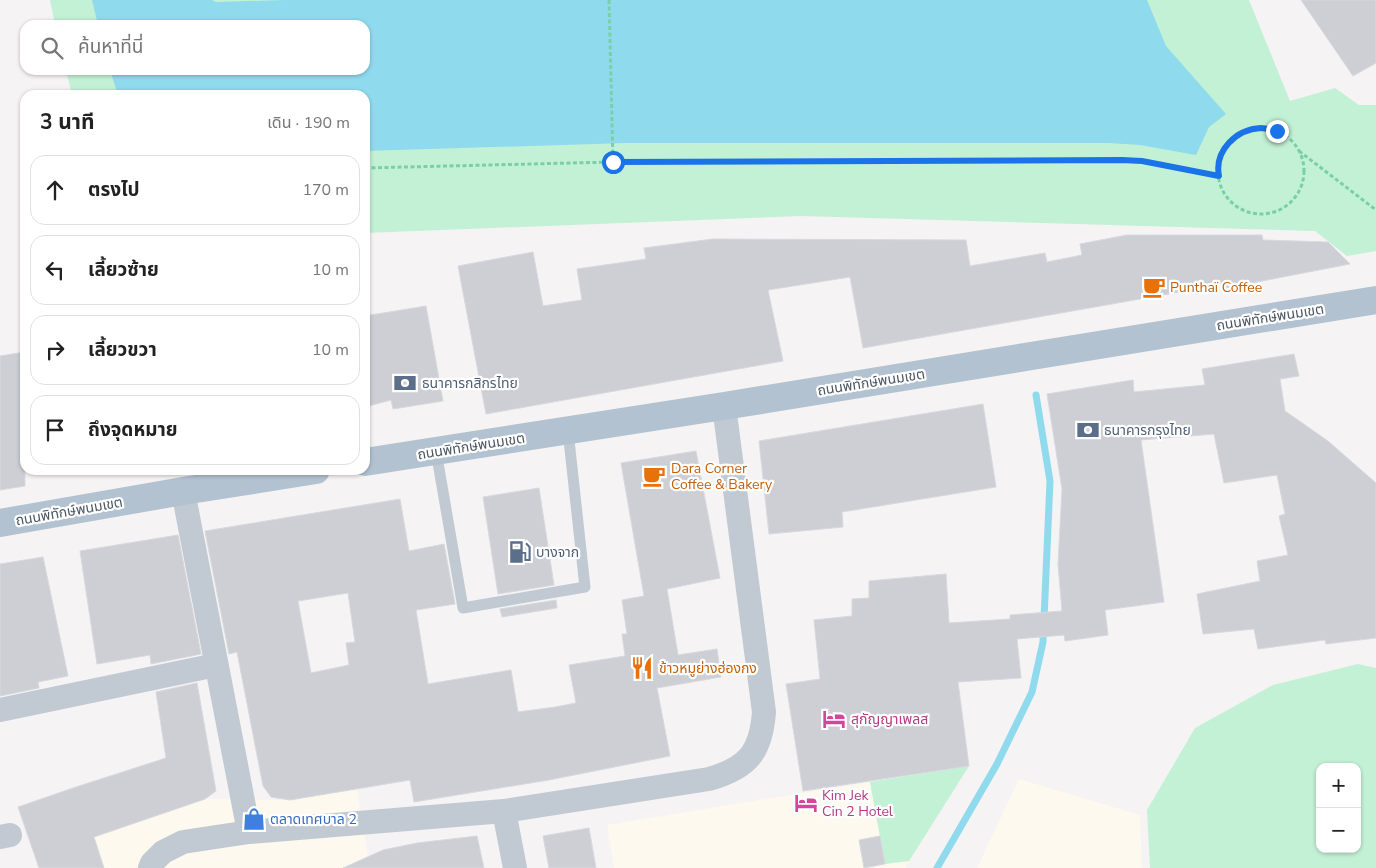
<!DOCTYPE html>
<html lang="th">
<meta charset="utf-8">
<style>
body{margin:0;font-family:"Nunito Sans","Noto Sans Thai",sans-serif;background:#f2f2f2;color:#222}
.controls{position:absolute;right:15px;bottom:15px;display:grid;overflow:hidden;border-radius:10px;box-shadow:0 1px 4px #0004}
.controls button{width:45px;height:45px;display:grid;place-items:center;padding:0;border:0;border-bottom:1px solid #e0e0e0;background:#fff;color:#222;font:25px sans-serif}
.stop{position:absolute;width:15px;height:15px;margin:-11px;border:4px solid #1a73e8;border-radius:50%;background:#fff}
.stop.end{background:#1a73e8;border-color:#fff;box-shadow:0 1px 5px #0008}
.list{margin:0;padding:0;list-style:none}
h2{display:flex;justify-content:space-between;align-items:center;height:65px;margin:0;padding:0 20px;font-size:21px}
h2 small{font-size:16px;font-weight:400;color:#767676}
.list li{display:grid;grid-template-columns:32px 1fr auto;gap:15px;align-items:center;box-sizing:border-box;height:70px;margin:0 10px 10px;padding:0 10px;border:1px solid #e0e0e0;border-radius:15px}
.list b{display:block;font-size:19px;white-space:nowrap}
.list em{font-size:16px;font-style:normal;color:#767676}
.icon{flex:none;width:28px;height:28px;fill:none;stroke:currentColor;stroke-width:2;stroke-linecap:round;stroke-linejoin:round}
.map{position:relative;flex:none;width:1376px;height:868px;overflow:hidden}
.search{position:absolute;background:#fff;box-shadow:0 1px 4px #0004;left:20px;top:20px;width:350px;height:55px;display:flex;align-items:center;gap:12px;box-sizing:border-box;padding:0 18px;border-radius:15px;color:#767676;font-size:19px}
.panel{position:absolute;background:#fff;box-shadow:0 1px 4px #0004;left:20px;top:90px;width:350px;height:385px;border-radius:15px}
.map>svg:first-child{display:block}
.commercial{fill:#fdf9ef}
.green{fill:#c3f1d5;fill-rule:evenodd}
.water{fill:#90daee}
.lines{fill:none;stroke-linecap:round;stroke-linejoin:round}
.stream{stroke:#90daee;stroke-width:7}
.building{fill:#cdcfd5;stroke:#d7d9de;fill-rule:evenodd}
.path{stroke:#7ad0a6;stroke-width:3;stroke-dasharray:4 2.5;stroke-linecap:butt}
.lane{stroke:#c1cad2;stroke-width:11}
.street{stroke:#c1cad2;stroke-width:24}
.primary{stroke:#b3c2d1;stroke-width:28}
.route{stroke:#1a73e8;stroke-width:6}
.labels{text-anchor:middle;stroke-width:4.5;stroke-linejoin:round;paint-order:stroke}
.food-label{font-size:14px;fill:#c56008;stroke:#fff;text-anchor:start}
.street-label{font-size:14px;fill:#4a5661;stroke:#fff}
.service-label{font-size:14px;fill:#4e5e75;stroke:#fff;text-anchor:start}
.hotel-label{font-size:14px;fill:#b23c85;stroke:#fff;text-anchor:start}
.shop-label{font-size:14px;fill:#366cbe;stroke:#fff;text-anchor:start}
</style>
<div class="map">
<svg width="1376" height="868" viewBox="0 0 1376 868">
<rect width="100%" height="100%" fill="#f5f3f3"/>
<!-- commercial -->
<g class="commercial">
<polygon points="1019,779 1140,815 1142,868 977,868"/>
<polygon points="870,782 885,864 909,861 905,868 614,868 607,825"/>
<polygon points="357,789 370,868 104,868 93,837 205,799 290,800"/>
</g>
<!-- green -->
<g class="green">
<polygon points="50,0 1249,0 1290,101 1335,88 1359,105 1376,105 1376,251 1347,256 1315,231 801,216 365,233 365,95 72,95 66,70 365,70 365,25 55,25"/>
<path d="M1358 664 1376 668V868H1150L1147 810 1195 728 1273 685ZM1320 767H1357V849H1320Z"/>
<polygon points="969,766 909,861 885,864 870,782"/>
</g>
<!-- water -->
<polygon class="water" points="92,0 212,0 216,2 285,0 1147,0 1166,46 1226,114 1209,127 1196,155 1140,145 1108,143 627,143 365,151 365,95 118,95 110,70 365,70 365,25 98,25"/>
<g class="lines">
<!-- stream -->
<polyline class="stream" points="937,868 997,764 1032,692 1043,642 1050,481 1036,395"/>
</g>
<!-- building -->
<g class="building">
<polygon points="1301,0 1376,0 1376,63 1353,76"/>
<polygon points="1127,235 1262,235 1263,240 1328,242 1350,264 1226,288 1225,284 863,348 850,277 768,290 783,361 486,414 458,266 533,252 543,306 582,300 577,269 646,259 644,248 713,239 966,240 970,266 1045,253 1047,262 1082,255 1080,244"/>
<polygon points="426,306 443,401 393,409 391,400 365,407 365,316"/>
<polygon points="25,352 25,486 0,490 0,356"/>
<polygon points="1294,354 1299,376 1280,379 1285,411 1328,441 1376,483 1376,638 1326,644 1325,640 1258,649 1254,629 1203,634 1197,594 1260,581 1257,561 1288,555 1279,516 1285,514 1277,475 1224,483 1214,434 1141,440 1164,602 1105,610 1108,635 1065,641 1064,635 1017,639 1021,678 958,682 969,766 803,791 786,684 820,679 814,620 852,616 852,599 869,598 869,581 946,574 949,623 1010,619 1010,615 1062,611 1058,564 1062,489 1047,394 1133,380 1134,392 1205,385 1202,369"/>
<polygon points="983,404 996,487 842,512 843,527 769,534 759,441"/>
<path d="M696 451 720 578 667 589 678 655 717 649 721 677 657 688 670 756 549 780 414 802 410 780 290 800 271 797 263 786 237 652 229 654 205 531 400 499 409 551 444 544 455 604 416 610 428 684 511 670 518 712 555 707 576 703 569 665 625 656 622 634H627L622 600 644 596 621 463ZM348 593 355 642 346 643 349 665 311 673 298 601Z"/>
<polygon points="539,488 554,585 498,594 483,497"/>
<polygon points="178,535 201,654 151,664 150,655 97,664 80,551"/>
<polygon points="43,557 68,676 38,682 39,688 0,696 0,564"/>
<polygon points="556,600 557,608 502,617 500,609"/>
<polygon points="197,683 216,791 205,799 94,837 104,868 39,868 18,807 76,787 166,758 156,692"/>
<polygon points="589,828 596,868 549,868 543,836"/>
<polygon points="477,836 484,868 343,868 383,850 417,843"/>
<polygon points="880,836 885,864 864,868 859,840"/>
</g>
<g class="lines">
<!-- path -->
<g class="path">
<polyline points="609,0 613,162"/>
<circle cx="1261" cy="171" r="43"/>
<polyline points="1299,151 1376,210"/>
<polyline points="365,168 613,162 1122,160 1142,161 1219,176"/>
</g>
<!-- lane -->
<polyline class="lane" points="436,451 463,608 585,587 568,431"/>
<!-- street -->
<g class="street">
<polyline points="183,491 249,832"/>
<polyline points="0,710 216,665"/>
<polyline points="504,811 515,868"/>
<polyline points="0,837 10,835"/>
<path d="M150 868 152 863 163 852 183 842 249 832 504 811 709 779C748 768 761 752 764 712L724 406"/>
</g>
<!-- primary -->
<g class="primary">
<polyline points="365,462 724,406 1376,300"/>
<polyline points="0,523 183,491 316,470"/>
</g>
</g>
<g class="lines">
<!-- route -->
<path class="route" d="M613 162 1122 160 1142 161 1219 176C1214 151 1236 129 1261 128 1266 128 1272 130 1277 131"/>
</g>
<!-- icons -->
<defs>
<symbol id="cafe-bare" viewBox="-9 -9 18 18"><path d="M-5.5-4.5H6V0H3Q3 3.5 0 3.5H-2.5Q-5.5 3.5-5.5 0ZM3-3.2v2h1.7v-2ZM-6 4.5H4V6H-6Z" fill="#e8710a" stroke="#fff" stroke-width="2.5" paint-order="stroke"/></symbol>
<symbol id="bank-bare" viewBox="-9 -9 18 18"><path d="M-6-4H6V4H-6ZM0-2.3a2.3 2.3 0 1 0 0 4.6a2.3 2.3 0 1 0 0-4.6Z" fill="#5c6f8a" stroke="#fff" stroke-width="2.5" paint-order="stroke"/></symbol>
<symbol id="fuel-bare" viewBox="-9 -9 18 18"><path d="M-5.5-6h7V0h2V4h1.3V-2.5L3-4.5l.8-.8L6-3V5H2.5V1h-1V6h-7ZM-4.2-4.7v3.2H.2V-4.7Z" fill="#5c6f8a" stroke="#fff" stroke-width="2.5" paint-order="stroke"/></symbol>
<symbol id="restaurant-bare" viewBox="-9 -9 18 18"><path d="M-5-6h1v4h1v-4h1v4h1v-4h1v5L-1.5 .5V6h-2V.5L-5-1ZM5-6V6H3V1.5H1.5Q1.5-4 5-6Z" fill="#e8710a" stroke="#fff" stroke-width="2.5" paint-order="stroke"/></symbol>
<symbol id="hotel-bare" viewBox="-9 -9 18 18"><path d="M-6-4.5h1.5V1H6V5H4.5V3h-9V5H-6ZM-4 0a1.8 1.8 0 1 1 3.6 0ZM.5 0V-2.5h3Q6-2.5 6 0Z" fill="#d1479c" stroke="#fff" stroke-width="2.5" paint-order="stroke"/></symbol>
<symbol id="shop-bare" viewBox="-9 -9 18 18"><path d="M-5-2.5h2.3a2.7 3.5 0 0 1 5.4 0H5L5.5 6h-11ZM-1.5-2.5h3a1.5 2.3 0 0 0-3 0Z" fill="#3f7fe0" stroke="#fff" stroke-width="2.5" paint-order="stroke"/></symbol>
</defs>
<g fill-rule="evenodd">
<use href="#cafe-bare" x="1138" y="271" width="32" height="32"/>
<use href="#bank-bare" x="389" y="367" width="32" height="32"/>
<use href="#bank-bare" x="1072" y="414" width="32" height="32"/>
<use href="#cafe-bare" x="638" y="460" width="32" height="32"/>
<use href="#fuel-bare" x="504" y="536" width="32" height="32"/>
<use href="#restaurant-bare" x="626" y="652" width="32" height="32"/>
<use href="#hotel-bare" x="818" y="703" width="32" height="32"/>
<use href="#hotel-bare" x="790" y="787" width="32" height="32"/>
<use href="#shop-bare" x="238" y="803" width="32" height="32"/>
</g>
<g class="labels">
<!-- food labels -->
<g class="food-label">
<text x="1170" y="292">Punthaï Coffee</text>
<text x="671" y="473">Dara Corner<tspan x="671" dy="16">Coffee &amp; Bakery</tspan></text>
<text x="659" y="673">ข้าวหมูย่างฮ่องกง</text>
</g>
<!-- street labels -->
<g class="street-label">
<text transform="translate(1270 317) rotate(-9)" y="5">ถนนพิทักษ์พนมเขต</text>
<text transform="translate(871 382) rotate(-9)" y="5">ถนนพิทักษ์พนมเขต</text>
<text transform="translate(471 446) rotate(-9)" y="5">ถนนพิทักษ์พนมเขต</text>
<text transform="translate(69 511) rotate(-10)" y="5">ถนนพิทักษ์พนมเขต</text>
</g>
<!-- service labels -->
<g class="service-label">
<text x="422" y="388">ธนาคารกสิกรไทย</text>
<text x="1104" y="435">ธนาคารกรุงไทย</text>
<text x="536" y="557">บางจาก</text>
</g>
<!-- hotel labels -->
<g class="hotel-label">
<text x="851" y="724">สุกัญญาเพลส</text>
<text x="822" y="800">Kim Jek<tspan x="822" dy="16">Cin 2 Hotel</tspan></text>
</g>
<!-- shop labels -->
<g class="shop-label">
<text x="270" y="824">ตลาดเทศบาล 2</text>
</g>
</g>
</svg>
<div class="controls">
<button>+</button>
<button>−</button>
</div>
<div class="stop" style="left:613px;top:162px"></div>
<div class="stop end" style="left:1277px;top:131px"></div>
<div class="search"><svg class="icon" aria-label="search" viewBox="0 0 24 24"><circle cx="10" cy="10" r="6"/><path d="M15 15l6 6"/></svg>ค้นหาที่นี่</div>
<section class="panel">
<h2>3 นาที<small>เดิน · 190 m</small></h2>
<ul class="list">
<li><svg class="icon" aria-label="ahead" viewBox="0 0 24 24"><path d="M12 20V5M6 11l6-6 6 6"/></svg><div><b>ตรงไป</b></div><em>170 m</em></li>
<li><svg class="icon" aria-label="left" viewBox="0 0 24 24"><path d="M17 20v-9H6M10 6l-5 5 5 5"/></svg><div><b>เลี้ยวซ้าย</b></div><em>10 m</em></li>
<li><svg class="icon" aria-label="right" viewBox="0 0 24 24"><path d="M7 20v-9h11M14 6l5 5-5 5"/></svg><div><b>เลี้ยวขวา</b></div><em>10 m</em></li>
<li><svg class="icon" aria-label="arrive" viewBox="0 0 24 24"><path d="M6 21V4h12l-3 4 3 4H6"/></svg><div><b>ถึงจุดหมาย</b></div></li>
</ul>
</section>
</div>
